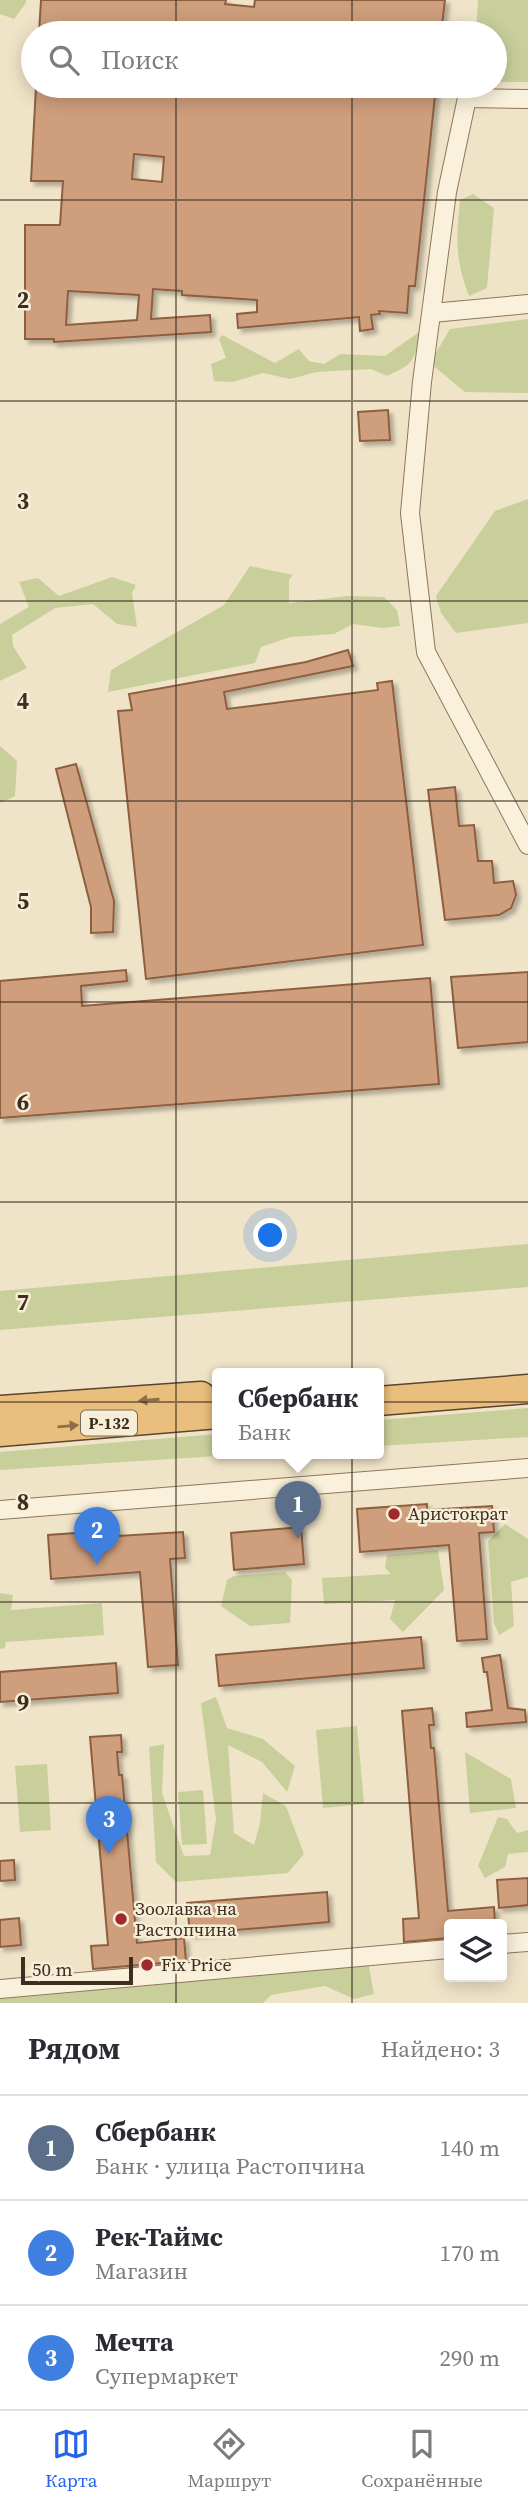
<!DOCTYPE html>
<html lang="ru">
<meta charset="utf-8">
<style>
body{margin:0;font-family:"Source Serif 4",serif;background:#f7f7f7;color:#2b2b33}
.controls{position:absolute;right:21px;bottom:21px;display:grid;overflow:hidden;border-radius:7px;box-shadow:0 4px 18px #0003}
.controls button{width:63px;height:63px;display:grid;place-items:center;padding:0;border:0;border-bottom:2px solid #e1e1e2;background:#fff;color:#2b2b33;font:35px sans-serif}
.scale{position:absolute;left:21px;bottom:18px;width:112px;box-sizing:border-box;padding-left:7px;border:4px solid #3d2e20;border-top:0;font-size:19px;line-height:24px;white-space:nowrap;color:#3d2e20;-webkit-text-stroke:5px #f7eed8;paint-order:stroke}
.you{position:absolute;left:271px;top:1236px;width:24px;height:24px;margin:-18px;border:5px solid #fff;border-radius:50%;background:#1a73e8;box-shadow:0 0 0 10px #1a73e833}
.badge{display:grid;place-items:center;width:46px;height:46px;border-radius:50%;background:#2563eb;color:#fff;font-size:23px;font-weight:700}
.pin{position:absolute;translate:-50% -58px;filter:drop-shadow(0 2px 4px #0008)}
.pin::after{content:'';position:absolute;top:37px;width:24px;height:21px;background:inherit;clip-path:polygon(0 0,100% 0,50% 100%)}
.popup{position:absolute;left:212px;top:1368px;width:172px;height:91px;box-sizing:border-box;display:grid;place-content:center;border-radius:7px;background:#fff;filter:drop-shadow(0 2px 5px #0005);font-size:23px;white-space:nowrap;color:#7c7c81}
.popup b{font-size:26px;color:#2b2b33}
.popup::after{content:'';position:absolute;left:50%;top:100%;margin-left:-14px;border:14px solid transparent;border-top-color:#fff}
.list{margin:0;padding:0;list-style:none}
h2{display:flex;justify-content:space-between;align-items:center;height:91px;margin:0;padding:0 28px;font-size:30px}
h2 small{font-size:23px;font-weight:400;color:#7c7c81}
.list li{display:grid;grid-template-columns:46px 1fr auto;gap:21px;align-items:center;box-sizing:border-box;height:105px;padding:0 28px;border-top:2px solid #e1e1e2}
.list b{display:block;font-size:26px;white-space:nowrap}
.list p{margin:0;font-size:23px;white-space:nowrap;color:#7c7c81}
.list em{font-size:23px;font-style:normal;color:#7c7c81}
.icon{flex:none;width:38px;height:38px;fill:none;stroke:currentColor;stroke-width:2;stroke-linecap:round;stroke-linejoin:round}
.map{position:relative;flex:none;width:528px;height:2003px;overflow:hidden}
.search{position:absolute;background:#fff;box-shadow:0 4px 18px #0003;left:21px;right:21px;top:21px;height:77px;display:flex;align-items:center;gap:18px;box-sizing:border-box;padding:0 24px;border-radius:38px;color:#7c7c81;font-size:26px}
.sheet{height:406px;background:#fff}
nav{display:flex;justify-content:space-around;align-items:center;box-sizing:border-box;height:98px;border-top:2px solid #e1e1e2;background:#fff;font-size:19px;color:#7c7c81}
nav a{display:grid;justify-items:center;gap:4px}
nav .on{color:#2563eb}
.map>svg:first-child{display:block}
.green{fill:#c9cf9b}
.building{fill:#cf9f7d;stroke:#8d5f41;stroke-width:2;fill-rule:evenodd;filter:url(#shadow)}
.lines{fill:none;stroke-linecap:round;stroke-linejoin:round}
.minor-casing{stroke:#8d765c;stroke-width:20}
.trunk-casing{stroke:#5b4430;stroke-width:31}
.minor{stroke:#faf1dc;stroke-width:18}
.trunk{stroke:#eabe7c;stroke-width:28}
.oneway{fill:#8b6f49}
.grid{fill:none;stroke:#3d2e20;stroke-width:2;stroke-opacity:0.55}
.poi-dot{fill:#9e2a2b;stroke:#f7eed8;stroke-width:2.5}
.labels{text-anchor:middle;stroke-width:5;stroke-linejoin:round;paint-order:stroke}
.shield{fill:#f7eed8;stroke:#756857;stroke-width:2}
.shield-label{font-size:16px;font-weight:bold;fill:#3d2e20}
.poi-label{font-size:18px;fill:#3d2e20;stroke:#f7eed8;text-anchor:start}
.grid-label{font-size:23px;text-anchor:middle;font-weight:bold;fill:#3d2e20;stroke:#f7eed8;stroke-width:5;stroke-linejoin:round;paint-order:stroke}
</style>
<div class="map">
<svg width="528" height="2003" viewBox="0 0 528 2003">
<defs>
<filter id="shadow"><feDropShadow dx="4" dy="4" stdDeviation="2" flood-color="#0004"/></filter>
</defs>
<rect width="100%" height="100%" fill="#f0e4c8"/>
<!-- green -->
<g class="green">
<polygon points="0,0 26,0 26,3 14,19 0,14"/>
<polygon points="478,0 528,0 528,82 495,82 495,33 476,33"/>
<path d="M473 194 494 208 487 288 469 296C455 260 456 239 460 200Z"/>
<polygon points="528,319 528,393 465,392 430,363 450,329"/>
<path d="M419 332C415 361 414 364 387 376L371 369 317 372 290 379 263 373 233 382 214 381 211 364 226 358 219 339 222 335 275 363 299 349 309 361 324 364 340 354 385 356Z"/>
<polygon points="528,499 528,623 456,633 441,613 436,596 495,511"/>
<polygon points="250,566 293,575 289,580 289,603 347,596 384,597 397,610 400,626 382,628 353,624 334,634 290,637 261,647 255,663 108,692 111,670 224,605"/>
<polygon points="112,577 136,585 132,593 137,627 117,624 93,604 55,608 12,635 13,646 27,668 0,681 0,624 29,607 19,582 38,578 59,596"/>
<polygon points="0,746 17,761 15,796 0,803"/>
<polygon points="528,1244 528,1287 0,1330 0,1291"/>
<polygon points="528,1408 528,1437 379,1446 379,1420"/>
<polygon points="217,1434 218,1453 263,1453 0,1470 0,1452"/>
<polygon points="505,1524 528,1539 528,1577 511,1582 514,1626 499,1635 494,1623 488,1541"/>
<polygon points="438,1550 444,1590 403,1632 390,1619 395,1600 324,1604 322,1578 391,1574 385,1568 387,1555"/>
<polygon points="285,1572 292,1580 290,1623 250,1626 221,1606 227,1580 234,1576"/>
<polygon points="0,1593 13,1595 11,1610 102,1603 104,1635 6,1642 5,1648 0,1649"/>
<polygon points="216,1697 227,1728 263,1739 295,1766 287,1792 262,1762 228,1745 234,1833 254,1845 260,1823 263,1793 286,1806 304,1854 288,1873 176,1882 156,1862 149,1747 164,1744 162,1793 184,1856 210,1855 216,1819 201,1703"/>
<polygon points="357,1726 364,1804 323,1808 316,1730"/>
<polygon points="465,1752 511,1779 516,1808 470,1813"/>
<polygon points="47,1764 51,1830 20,1832 15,1766"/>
<polygon points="203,1790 207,1844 182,1845 178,1792"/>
<polygon points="498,1817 507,1819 517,1833 528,1830 528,1852 508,1854 505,1867 485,1878 478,1866"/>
<polygon points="368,1962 374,1994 354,1999 325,1986 271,1995 263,2003 0,2003 0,1999 323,1970"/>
</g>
<!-- building -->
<g class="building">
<polygon points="41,0 226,0 225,4 254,7 255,0 445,0 441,33 39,33"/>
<path d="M36 86H436L415 286H409L407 313 379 311 380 314 371 315 373 329 360 331 359 317 238 328 237 314 257 312V300L182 295V291L153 289 151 319 210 315 211 332 54 342V339H25V225H60L63 181H31ZM134 154 164 157 162 182 132 179ZM68 291 139 295 137 320 66 325Z"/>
<polygon points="388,410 390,440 360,441 358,412"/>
<polygon points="348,650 353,666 224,692 227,709 378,690 377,683 392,681 423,945 146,979 118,711 132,710 129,694 306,662"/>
<polygon points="76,764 114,901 113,932 91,933 91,907 56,769"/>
<polygon points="455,787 459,826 474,825 478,861 492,861 494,883 513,881 516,895 511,908 499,915 445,920 428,790"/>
<polygon points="126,970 127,981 81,986 82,1006 430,978 439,1084 0,1118 0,981"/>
<polygon points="528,972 528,1042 458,1048 451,977"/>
<polygon points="427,1504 427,1510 492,1506 494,1532 479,1533 487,1639 457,1641 449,1545 360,1552 357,1509"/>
<polygon points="301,1527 304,1564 234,1570 231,1533"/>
<polygon points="118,1530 118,1536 183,1532 185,1558 170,1559 178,1665 148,1667 140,1572 51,1579 48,1535"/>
<polygon points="421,1637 424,1668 219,1686 216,1655"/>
<polygon points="500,1655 508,1708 525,1710 526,1722 467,1727 466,1713 492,1710 487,1672 484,1672 482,1658"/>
<polygon points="116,1663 118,1693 0,1702 0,1672"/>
<polygon points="432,1708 434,1725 429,1725 431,1748 434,1748 448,1911 494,1907 495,1924 449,1924 449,1938 404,1942 403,1919 419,1918 402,1711"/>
<polygon points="121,1735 122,1752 117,1752 119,1775 122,1775 137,1943 184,1938 186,1961 93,1969 91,1946 108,1945 90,1737"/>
<polygon points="14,1860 15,1880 0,1881 0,1861"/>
<polygon points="528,1878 528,1905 499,1908 497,1880"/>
<polygon points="327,1892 329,1922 190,1934 187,1903"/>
<polygon points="19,1918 21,1945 0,1947 0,1920"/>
</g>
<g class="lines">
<defs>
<g id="minor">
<polyline points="528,99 467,98 447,192 422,382 410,513 426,652 528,845"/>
<polyline points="432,313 528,304"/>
<polyline points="0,1510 528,1468"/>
<polyline points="502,1944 528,1942"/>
<polyline points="0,1989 449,1949"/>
</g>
<g id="trunk">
<polyline points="378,1401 528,1389"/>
<polyline points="0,1410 201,1396"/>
<polyline points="0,1432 218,1414"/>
</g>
</defs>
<!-- minor casing -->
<use href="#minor" class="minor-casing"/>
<!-- trunk casing -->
<use href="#trunk" class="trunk-casing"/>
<!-- minor -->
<use href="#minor" class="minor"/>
<!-- trunk -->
<use href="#trunk" class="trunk"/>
</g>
<!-- one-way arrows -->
<defs><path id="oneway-solid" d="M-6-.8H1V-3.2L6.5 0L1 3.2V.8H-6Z" transform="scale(1.75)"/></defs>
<g class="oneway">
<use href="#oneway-solid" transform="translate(149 1400) rotate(176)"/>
<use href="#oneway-solid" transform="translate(68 1426) rotate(-5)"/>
</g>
<!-- grid -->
<path class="grid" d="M176 0V33M352 0V33M176 86V2003M352 86V2003M0 200H528M0 401H528M0 601H528M0 801H528M0 1002H528M0 1202H528M0 1402H528M0 1602H528M0 1803H528"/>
<!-- markers -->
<g class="poi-dot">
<circle cx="394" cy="1514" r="7"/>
<circle cx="121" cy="1919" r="7"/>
<circle cx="147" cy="1965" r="7"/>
</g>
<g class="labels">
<!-- shield labels -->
<rect class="shield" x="81" y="1410.5" width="56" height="25" rx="5"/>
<g class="shield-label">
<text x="109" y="1429">Р-132</text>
</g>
<!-- poi labels -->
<g class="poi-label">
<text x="408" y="1520">Аристократ</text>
<text x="135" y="1915">Зоолавка на<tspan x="135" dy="21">Растопчина</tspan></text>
<text x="161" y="1971">Fix Price</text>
</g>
</g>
<g class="grid-label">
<text x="23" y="308">2</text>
<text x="23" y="509">3</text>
<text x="23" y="709">4</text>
<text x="23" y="909">5</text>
<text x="23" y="1110">6</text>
<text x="23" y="1310">7</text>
<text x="23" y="1510">8</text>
<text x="23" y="1711">9</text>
</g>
</svg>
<div class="controls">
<button><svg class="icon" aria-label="layers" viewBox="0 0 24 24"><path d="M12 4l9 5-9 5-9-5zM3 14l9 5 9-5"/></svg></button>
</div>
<div class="scale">50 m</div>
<div class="you"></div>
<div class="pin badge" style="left:298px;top:1539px;background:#5c6f8a">1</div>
<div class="popup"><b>Сбербанк</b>Банк</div>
<div class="pin badge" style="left:97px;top:1565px;background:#3f7fe0">2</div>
<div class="pin badge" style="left:109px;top:1854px;background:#3f7fe0">3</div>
<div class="search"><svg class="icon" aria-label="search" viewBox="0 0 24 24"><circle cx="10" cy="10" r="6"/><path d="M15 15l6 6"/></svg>Поиск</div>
</div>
<section class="sheet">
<h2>Рядом<small>Найдено: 3</small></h2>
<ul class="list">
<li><span class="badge" style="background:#5c6f8a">1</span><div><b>Сбербанк</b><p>Банк · улица Растопчина</p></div><em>140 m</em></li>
<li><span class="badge" style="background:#3f7fe0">2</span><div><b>Рек-Таймс</b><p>Магазин</p></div><em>170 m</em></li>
<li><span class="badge" style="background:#3f7fe0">3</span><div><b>Мечта</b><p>Супермаркет</p></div><em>290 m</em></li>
</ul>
</section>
<nav>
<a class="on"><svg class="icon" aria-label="map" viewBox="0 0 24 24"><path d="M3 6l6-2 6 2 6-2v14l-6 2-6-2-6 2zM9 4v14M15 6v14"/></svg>Карта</a>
<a><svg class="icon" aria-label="directions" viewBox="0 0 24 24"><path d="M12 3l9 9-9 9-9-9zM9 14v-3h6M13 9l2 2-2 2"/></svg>Маршрут</a>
<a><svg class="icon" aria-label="saved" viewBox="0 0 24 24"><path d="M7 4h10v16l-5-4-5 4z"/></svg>Сохранённые</a>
</nav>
